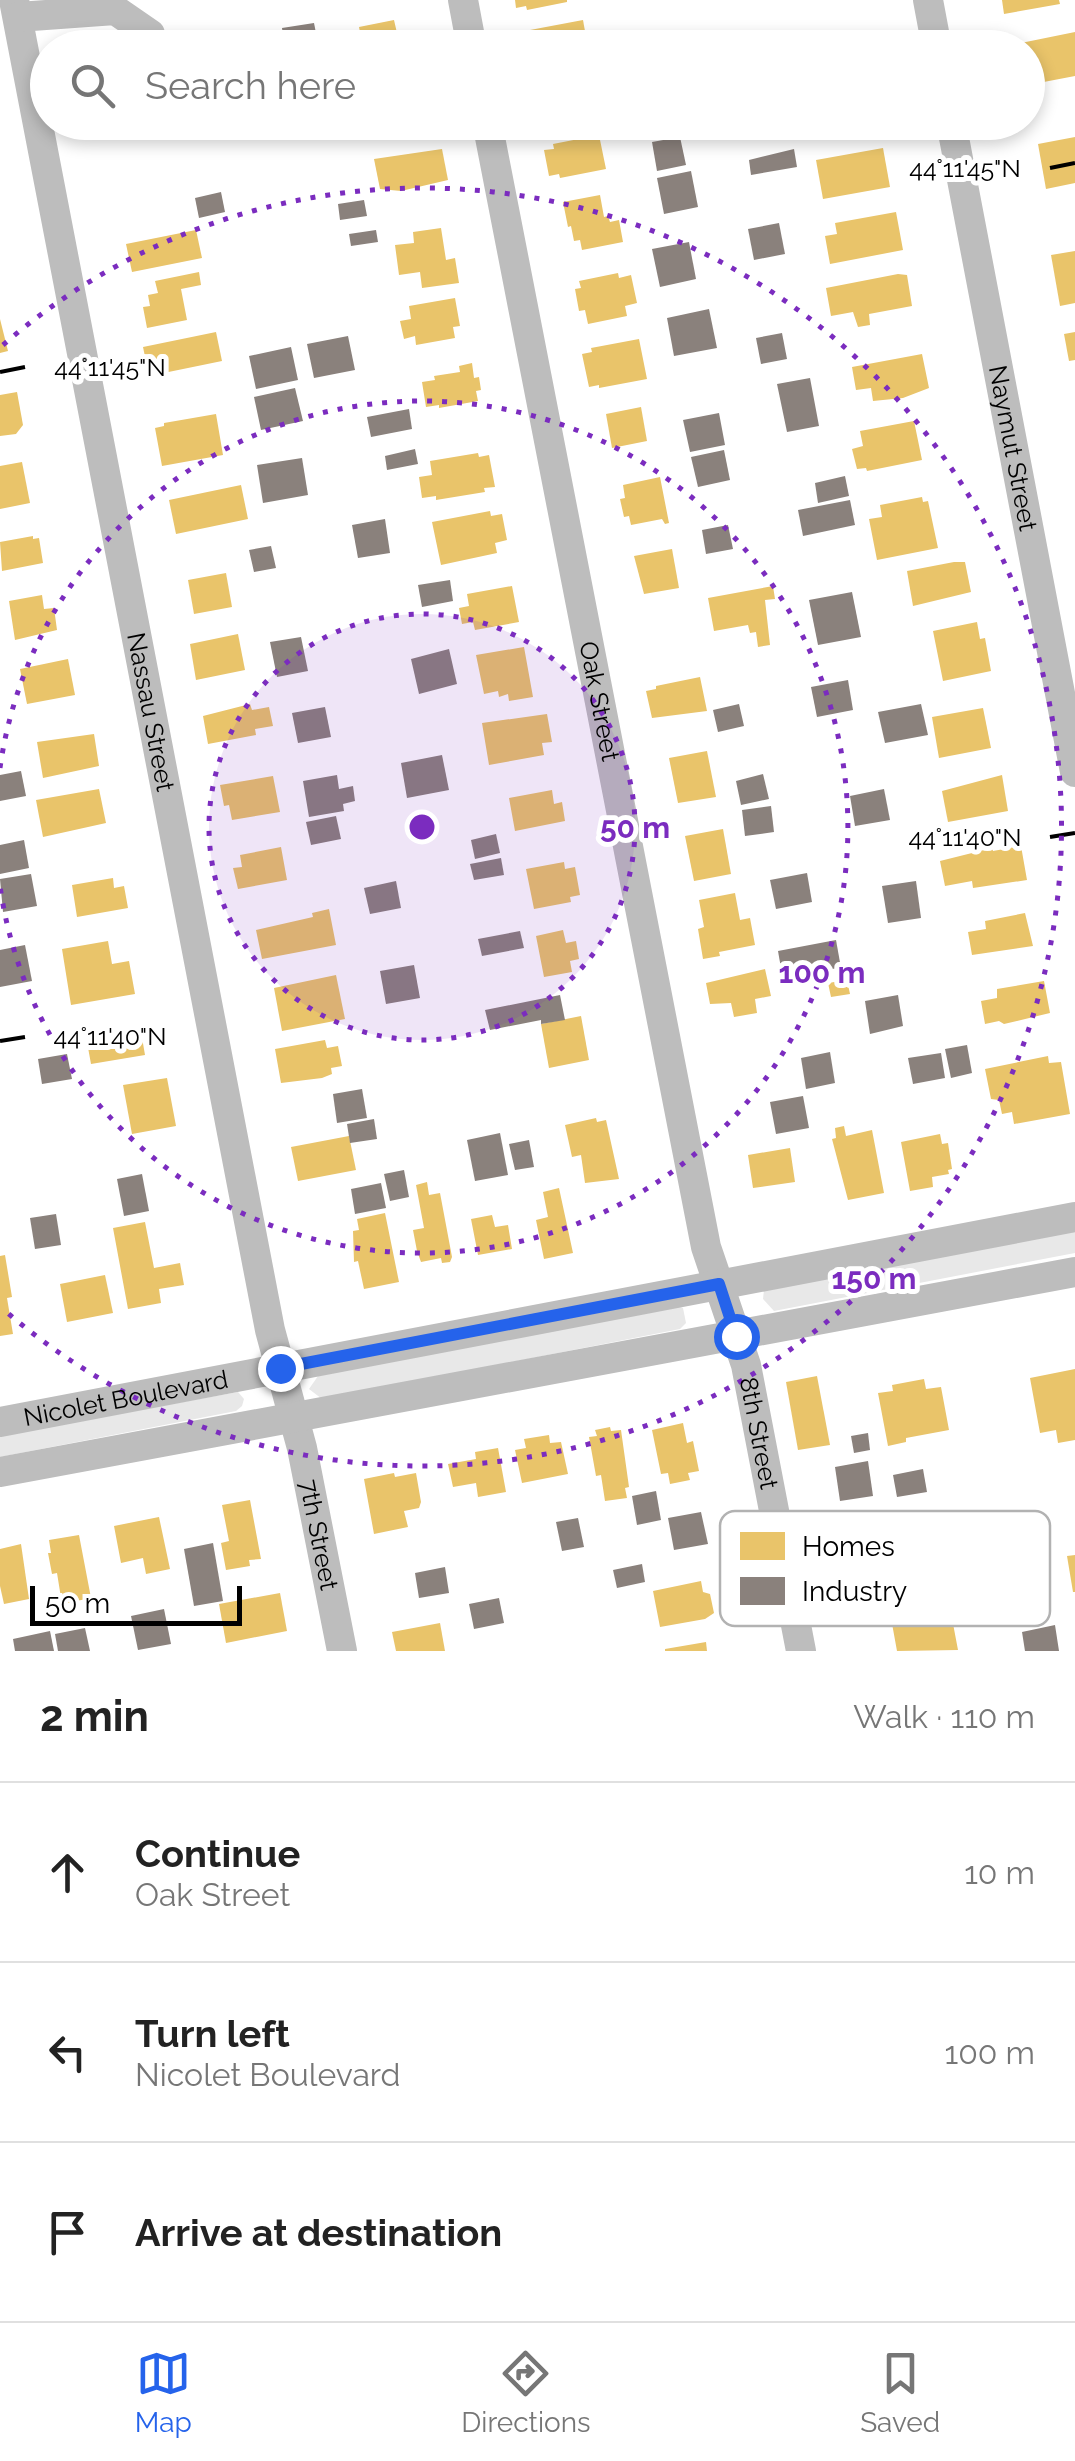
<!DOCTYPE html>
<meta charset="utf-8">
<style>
body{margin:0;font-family:Raleway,sans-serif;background:#f2f2f2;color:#222}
.scale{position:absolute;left:30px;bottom:25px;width:212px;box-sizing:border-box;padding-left:10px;border:5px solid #000;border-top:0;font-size:28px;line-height:35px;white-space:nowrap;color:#000;-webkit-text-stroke:8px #fff;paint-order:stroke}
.stop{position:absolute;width:30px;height:30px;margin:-22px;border:8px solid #2563eb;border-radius:50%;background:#fff}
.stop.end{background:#2563eb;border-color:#fff;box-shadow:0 2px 10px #0008}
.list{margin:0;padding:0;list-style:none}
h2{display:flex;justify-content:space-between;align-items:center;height:130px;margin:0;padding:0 40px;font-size:42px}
h2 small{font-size:32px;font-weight:400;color:#767676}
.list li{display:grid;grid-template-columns:65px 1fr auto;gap:30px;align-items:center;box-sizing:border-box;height:180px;padding:0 40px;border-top:2px solid #e0e0e0}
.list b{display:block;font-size:38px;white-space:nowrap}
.list p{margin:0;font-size:32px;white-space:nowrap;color:#767676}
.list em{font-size:32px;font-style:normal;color:#767676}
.icon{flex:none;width:55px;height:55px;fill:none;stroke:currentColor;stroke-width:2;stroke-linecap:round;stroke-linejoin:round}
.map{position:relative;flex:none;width:1075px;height:1651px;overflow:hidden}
.search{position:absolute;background:#fff;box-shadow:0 5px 15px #0003;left:30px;right:30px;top:30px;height:110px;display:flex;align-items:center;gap:25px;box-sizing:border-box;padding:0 35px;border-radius:55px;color:#767676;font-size:38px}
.sheet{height:670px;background:#fff}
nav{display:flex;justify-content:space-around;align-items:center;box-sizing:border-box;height:140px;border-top:2px solid #e0e0e0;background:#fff;font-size:28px;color:#767676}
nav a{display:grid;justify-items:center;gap:5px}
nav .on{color:#2563eb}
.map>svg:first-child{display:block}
.green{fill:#e8e8e8}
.homes{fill:#e9c46a}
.industry{fill:#8a817c}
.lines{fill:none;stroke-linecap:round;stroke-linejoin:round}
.minor{stroke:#bdbdbd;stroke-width:30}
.route{stroke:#2563eb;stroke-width:12}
.ticks{fill:none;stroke:#000;stroke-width:4}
.ring{fill:none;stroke:#7b2cbf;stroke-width:5;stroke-dasharray:5 10}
.labels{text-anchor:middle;stroke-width:10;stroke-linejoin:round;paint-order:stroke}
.street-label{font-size:25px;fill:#000;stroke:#fff}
.key{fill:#fff;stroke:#b2b2b2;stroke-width:2.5}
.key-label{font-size:28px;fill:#000}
.ticks-label{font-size:25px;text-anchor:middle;fill:#000;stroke:#fff;stroke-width:10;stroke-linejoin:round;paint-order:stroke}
.centre{fill:#7b2cbf;stroke:#fff;stroke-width:5}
.ring-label{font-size:30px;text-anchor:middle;font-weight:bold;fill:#7b2cbf;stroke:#fff;stroke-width:10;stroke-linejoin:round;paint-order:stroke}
</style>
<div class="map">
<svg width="1075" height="1651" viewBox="0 0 1075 1651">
<rect width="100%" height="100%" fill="#fff"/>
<!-- green -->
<g class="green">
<polygon points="1075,1229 1075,1253 774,1311 763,1299 764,1290"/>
<polygon points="677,1306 683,1308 686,1323 680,1329 322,1399 309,1389 318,1376"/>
<polygon points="238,1392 244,1399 242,1406 236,1411 0,1457 0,1435"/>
</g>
<!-- homes -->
<g class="homes">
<polygon points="515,0 567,0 567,2 527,10 526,6 516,8"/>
<polygon points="1002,0 1059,0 1060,4 1004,14"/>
<polygon points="394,20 397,33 403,31 406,48 363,48 359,27"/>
<polygon points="583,20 588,48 534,48 530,30"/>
<polygon points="1075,32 1075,76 1028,85 1028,48 1006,46"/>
<polygon points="599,135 606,169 560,178 559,174 549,176 544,150 554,149 553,144"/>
<polygon points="1075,137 1075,183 1046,189 1038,144"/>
<polygon points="883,148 890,187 823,199 816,160"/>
<polygon points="442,149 448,180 401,191 380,189 374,159"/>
<polygon points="600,195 604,217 608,216 610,222 619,220 623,242 582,250 580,240 574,241 571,226 568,227 563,202"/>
<polygon points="896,212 903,250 830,264 825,236 837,234 835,223"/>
<polygon points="441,228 446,260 455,258 459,283 422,288 420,272 399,275 395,245 414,243 413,232"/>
<polygon points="196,230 202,258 132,272 126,244"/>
<polygon points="1075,251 1075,303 1060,306 1051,255"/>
<polygon points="199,272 201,285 181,289 187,320 147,328 143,307 150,306 148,295 158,293 155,281"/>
<polygon points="618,273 619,278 631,275 637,303 625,306 627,316 588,324 585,310 579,311 575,289 581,288 579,281"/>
<polygon points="898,274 907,275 912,306 869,314 870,325 858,327 853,312 831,316 826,288"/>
<polygon points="455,298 460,326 453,327 455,338 416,345 415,336 404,339 400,321 411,319 409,306"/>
<polygon points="0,319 8,351 0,353"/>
<polygon points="216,332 222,361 149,376 143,347"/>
<polygon points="1075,332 1075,360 1069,361 1064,334"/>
<polygon points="639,339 647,379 599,388 599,385 589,387 582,354 592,352 591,348"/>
<polygon points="922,354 929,388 903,398 873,401 871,388 856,390 852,367"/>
<polygon points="472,363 474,378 479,377 481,390 476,391 478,401 439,408 439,405 426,407 422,382 435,380 434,376 460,372 459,366"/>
<polygon points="17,392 23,425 16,434 0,436 0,395"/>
<polygon points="641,407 647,441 612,448 606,414"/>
<polygon points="216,414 223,455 162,466 155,428 164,426 164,423"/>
<polygon points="914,421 922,460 867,471 866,468 857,469 852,449 863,446 860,431"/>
<polygon points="478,453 479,457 489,455 495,487 484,488 485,492 436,500 436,496 422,498 419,477 432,475 430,461"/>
<polygon points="22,462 30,503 0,509 0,466"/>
<polygon points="660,477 669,523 665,524 662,519 631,525 629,516 624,517 620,499 625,498 623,485"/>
<polygon points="241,485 248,519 176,534 169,500"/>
<polygon points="922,497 923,502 928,501 938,548 877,560 869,519 882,517 880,505"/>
<polygon points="490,511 491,516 502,514 507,540 495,543 497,553 441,565 432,522"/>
<polygon points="33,536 33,539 39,538 43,563 2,571 0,542"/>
<polygon points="672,549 679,588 644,594 634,556"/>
<polygon points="954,562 965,562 971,592 913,606 907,571"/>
<polygon points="226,573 232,607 194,614 188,580"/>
<polygon points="512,586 519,622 475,630 473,622 462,624 459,608 469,606 467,594"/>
<polygon points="773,586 775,599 765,600 770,645 758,647 756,632 750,633 748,625 714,631 708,598"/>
<polygon points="42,595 44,609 54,608 57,630 15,640 9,601"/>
<polygon points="977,622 980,639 985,638 991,671 943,681 933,631"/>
<polygon points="238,634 245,670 196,680 190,644"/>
<polygon points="524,647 533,697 509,701 508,694 499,697 498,691 484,694 476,655"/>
<polygon points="68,659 75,695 27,704 20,669"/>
<polygon points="700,677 707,711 652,718 646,691 656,689 656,686"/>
<polygon points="250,704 252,710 269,707 273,726 255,729 256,735 208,744 203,716"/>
<polygon points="983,708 991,748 939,758 932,717"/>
<polygon points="547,714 552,742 542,743 544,755 489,765 482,723"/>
<polygon points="94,734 99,766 43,778 37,742"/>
<polygon points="707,751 716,797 678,803 669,758"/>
<polygon points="1002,775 1008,811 948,822 942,791"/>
<polygon points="273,776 280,812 232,820 229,805 224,806 220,785"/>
<polygon points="99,789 106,823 43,837 36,800"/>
<polygon points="552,790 554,804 562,802 565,821 515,831 509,798"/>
<polygon points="723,829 731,874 694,881 685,836"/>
<polygon points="1021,846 1027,880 973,888 972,881 945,886 940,861 992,848 993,851"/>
<polygon points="281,847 287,880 238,889 233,868 242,867 240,855"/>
<polygon points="564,862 565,869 575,867 580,895 570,897 571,902 534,909 526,869"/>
<polygon points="113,878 114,888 124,886 128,908 77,917 72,885"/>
<polygon points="735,893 740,920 750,918 755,945 719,952 720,956 703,959 698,929 704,927 699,900"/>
<polygon points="329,909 336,945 262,959 256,930 313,917 312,913"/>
<polygon points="1025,913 1033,946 972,955 968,932 986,929 985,921"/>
<polygon points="563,930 566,943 576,941 579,959 570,961 572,972 544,977 536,936"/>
<polygon points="108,941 112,964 129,961 135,994 71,1005 62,949"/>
<polygon points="765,969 771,996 755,999 757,1013 734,1017 731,1003 710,1004 706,983"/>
<polygon points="336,975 345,1019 282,1031 274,988"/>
<polygon points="847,980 850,994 831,997 828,983"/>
<polygon points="1044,981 1050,1013 1004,1024 999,1021 985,1024 981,1001 997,998 997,989"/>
<polygon points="581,1016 589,1060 549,1068 541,1024"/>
<polygon points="140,1026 145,1055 91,1064 85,1031 106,1028 107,1032"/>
<polygon points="325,1040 327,1048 338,1046 342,1066 331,1068 332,1074 322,1078 281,1083 275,1049"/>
<polygon points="1048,1056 1049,1063 1061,1062 1070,1114 1014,1124 1012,1112 1002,1114 999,1100 991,1099 985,1069"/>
<polygon points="167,1078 176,1126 132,1134 123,1085"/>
<polygon points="596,1118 597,1122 606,1120 619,1179 585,1183 581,1155 572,1157 565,1125"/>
<polygon points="844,1126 846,1136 872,1130 884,1193 848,1200 832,1139 836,1138 835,1128"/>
<polygon points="940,1134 942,1144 948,1143 952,1169 948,1170 949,1174 932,1177 933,1187 910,1191 901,1142"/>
<polygon points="349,1136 356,1170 298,1181 291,1147"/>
<polygon points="790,1148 795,1182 753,1188 748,1155"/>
<polygon points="427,1182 429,1195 440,1193 452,1257 450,1262 442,1263 441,1258 421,1262 417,1251 413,1230 424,1228 416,1185"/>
<polygon points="559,1188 573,1253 544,1259 536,1220 548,1217 543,1192"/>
<polygon points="385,1213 399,1282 364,1289 358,1261 354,1262 353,1231 359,1230 357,1219"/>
<polygon points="492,1215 495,1227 508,1225 512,1249 478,1255 471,1219"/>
<polygon points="145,1222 154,1268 180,1263 184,1285 159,1289 161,1303 128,1309 113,1228"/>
<polygon points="5,1255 12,1297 7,1298 13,1334 0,1336 0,1256"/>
<polygon points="105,1275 113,1313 67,1322 60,1284"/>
<polygon points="1075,1369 1075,1440 1058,1443 1056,1430 1040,1433 1030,1378"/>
<polygon points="817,1376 830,1445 798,1450 786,1382"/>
<polygon points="924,1379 926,1389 941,1387 949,1430 906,1438 906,1442 888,1446 878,1393 893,1391 892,1385"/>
<polygon points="683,1423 687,1443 693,1441 699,1471 688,1473 690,1480 670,1484 668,1473 661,1474 652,1430"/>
<polygon points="610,1427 611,1431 621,1430 629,1487 625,1488 627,1498 605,1501 601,1475 596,1476 589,1437 597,1436 595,1430"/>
<polygon points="549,1435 550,1443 561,1442 568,1474 522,1483 515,1450 526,1448 524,1439"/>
<polygon points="498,1448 506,1492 478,1497 476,1483 453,1487 448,1464 476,1459 475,1452"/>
<polygon points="394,1473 395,1477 416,1473 421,1502 419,1508 404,1511 408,1527 374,1534 364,1479"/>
<polygon points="250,1500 261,1559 249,1560 250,1566 226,1570 221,1543 229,1541 222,1505"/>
<polygon points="159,1517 170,1569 146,1574 143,1558 121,1563 114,1526"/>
<polygon points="79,1535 91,1598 62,1604 57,1573 52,1574 48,1553 51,1553 49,1540"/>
<polygon points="21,1544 29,1599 4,1604 0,1586 0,1549"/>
<polygon points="1075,1555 1075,1592 1073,1592 1067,1556"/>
<polygon points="701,1581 703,1592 710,1594 714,1613 705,1619 660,1627 653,1591"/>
<polygon points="947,1592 958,1650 897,1651 891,1618 903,1616 900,1601"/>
<polygon points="280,1593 287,1631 226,1643 219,1604"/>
<polygon points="440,1623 445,1651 396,1651 392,1632"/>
<polygon points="706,1642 707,1651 665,1651 665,1649"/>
</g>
<!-- industry -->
<g class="industry">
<polygon points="314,23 319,48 285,48 282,28"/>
<polygon points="308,122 342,122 343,127 310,133"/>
<polygon points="680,137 686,165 657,171 652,142"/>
<polygon points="794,149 797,167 751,175 749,160"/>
<polygon points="691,171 698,207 664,214 657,178"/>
<polygon points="221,192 225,212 199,218 195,198"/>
<polygon points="364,200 367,216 340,220 338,204"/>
<polygon points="779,223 785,254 754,260 748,229"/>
<polygon points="376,230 378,242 351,246 349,234"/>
<polygon points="689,242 696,279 660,287 652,249"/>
<polygon points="709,309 717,348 674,356 667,318"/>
<polygon points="782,333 787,359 761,364 756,338"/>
<polygon points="348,336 355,370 314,378 307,344"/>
<polygon points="291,347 298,380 256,389 249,356"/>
<polygon points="810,378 819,426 787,432 777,384"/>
<polygon points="295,388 303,421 261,430 254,397"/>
<polygon points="409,409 412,429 371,437 367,417"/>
<polygon points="719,413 725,445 690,452 683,420"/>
<polygon points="415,449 418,464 387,470 385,456"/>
<polygon points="724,450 730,480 698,487 691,457"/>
<polygon points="302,458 308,495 263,503 257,465"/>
<polygon points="845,476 849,496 818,503 815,483"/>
<polygon points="850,500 855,525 803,536 798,510"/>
<polygon points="385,519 390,553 358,558 352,525"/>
<polygon points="728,525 733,549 706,554 702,530"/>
<polygon points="271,546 276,568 254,572 249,550"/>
<polygon points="450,580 453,601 422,607 418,585"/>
<polygon points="852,592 861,637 818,645 809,600"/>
<polygon points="301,637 308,671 277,677 270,642"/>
<polygon points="449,649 457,684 419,694 411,659"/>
<polygon points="848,680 853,710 817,717 811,687"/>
<polygon points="739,704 744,726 718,732 713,710"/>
<polygon points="921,704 928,735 885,743 878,712"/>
<polygon points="325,707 331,737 298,743 292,713"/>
<polygon points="442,755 449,790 407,798 401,763"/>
<polygon points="21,771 26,796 0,801 0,775"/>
<polygon points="763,774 769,799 741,805 736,781"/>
<polygon points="337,775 339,789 353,786 355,801 343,804 344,811 309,817 303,781"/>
<polygon points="884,789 890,820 855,826 850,796"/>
<polygon points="771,806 774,832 745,836 742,810"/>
<polygon points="336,816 341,839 311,845 306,822"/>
<polygon points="496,834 500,853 475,859 471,840"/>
<polygon points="24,840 29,868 0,874 0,845"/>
<polygon points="501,858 504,875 474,880 470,864"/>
<polygon points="807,873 812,902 776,909 770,880"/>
<polygon points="31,874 37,906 3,912 0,879"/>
<polygon points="396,881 401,908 370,914 364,888"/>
<polygon points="916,881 921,918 888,923 882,886"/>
<polygon points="520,931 524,948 482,956 478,939"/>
<polygon points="836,940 841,968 782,974 778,951"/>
<polygon points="25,945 32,981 0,987 0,950"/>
<polygon points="414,965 420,998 386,1004 380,971"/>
<polygon points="560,995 565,1020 541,1024 541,1020 490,1030 485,1010"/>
<polygon points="898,995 903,1026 870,1034 865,1001"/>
<polygon points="967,1045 972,1073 951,1078 945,1049"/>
<polygon points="830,1052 835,1083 806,1089 801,1058"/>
<polygon points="941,1053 945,1078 913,1084 908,1058"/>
<polygon points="67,1054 72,1079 42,1084 38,1059"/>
<polygon points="362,1089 367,1118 337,1123 333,1094"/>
<polygon points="803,1096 809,1128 776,1134 770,1102"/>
<polygon points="374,1119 377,1139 350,1143 347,1124"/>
<polygon points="500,1133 508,1175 475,1181 467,1140"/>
<polygon points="529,1140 534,1167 515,1170 509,1144"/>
<polygon points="404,1170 409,1197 390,1201 384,1174"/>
<polygon points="142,1174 149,1211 124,1216 117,1179"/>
<polygon points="381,1183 386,1208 355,1214 351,1189"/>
<polygon points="56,1214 61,1245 35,1249 30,1218"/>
<polygon points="868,1433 870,1450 854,1453 851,1436"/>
<polygon points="868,1461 873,1496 840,1501 835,1467"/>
<polygon points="923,1469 927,1492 897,1497 893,1475"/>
<polygon points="656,1491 661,1520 637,1525 632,1496"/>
<polygon points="701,1512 708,1544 674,1550 668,1518"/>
<polygon points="578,1518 584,1547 562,1551 556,1522"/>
<polygon points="213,1543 223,1601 194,1606 184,1549"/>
<polygon points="642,1564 645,1582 617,1588 613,1570"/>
<polygon points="445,1567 449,1593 419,1598 415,1573"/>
<polygon points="499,1598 504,1623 474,1629 469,1604"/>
<polygon points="164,1609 171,1644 138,1650 131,1616"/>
<polygon points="1055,1625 1059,1651 1025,1651 1022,1632"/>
<polygon points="85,1628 90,1651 58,1651 55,1634"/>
<polygon points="50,1631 54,1651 15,1651 13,1639"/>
</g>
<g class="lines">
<!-- minor -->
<g class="minor">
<path id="s1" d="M14 0 270 1330 302 1448 342 1651"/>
<polyline points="463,0 472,48"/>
<polyline points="928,0 937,48"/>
<polyline points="18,17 115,10 150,34 153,48"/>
<path id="s2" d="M487 122 706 1247 746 1365 801 1651"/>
<path id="s3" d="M951 122 1075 772"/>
<path id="s4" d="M0 1422 1075 1217"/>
<polyline points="0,1472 1075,1272"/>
</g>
</g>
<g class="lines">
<!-- route -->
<polyline class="route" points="280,1368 719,1284 736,1336"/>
</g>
<!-- ticks -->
<path class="ticks" d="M1050 168 1075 163M0 372 25 367M1050 837 1075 833M0 1041 25 1037"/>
<!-- distance rings -->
<circle cx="422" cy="827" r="213" fill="#7b2cbf" fill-opacity=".12"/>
<g class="ring">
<circle cx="422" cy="827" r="213"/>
<path d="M0 768A426 426 0 1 1 0 886"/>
<path d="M3 345A639 639 0 1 1 3 1309"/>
</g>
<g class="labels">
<!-- street labels -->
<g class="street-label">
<text dy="9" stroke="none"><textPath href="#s3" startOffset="332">Naymut Street</textPath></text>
<text dy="9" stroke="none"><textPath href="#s2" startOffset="590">Oak Street</textPath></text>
<text dy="9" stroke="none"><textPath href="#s1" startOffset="725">Nassau Street</textPath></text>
<text dy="9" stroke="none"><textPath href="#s4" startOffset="128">Nicolet Boulevard</textPath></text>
<text dy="9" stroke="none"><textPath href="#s2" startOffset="1340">8th Street</textPath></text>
<text dy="9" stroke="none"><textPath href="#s1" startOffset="1565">7th Street</textPath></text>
</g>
</g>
<!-- legend -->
<rect x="720" y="1511" width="330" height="115" rx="15" class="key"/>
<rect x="740" y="1532" width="45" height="28" fill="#e9c46a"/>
<rect x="740" y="1577" width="45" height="28" fill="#8a817c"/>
<g class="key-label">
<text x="802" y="1556">Homes</text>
<text x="802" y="1601">Industry</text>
</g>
<g class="ticks-label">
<text x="965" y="177">44°11'45"N</text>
<text x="110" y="376">44°11'45"N</text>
<text x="965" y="846">44°11'40"N</text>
<text x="110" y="1045">44°11'40"N</text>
</g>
<circle cx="422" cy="827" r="15" class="centre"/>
<g class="ring-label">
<text x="635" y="838">50 m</text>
<text x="822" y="983">100 m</text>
<text x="874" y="1289">150 m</text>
</g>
</svg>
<div class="scale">50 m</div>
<div class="stop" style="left:736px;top:1336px"></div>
<div class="stop end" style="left:280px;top:1368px"></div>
<div class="search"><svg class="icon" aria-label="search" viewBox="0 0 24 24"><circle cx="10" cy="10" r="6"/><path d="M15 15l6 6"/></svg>Search here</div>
</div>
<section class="sheet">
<h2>2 min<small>Walk · 110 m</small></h2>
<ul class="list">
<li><svg class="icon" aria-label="ahead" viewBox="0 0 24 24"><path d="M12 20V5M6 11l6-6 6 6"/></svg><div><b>Continue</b><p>Oak Street</p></div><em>10 m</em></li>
<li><svg class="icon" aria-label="left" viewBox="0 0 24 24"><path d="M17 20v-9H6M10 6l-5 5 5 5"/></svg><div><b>Turn left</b><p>Nicolet Boulevard</p></div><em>100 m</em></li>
<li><svg class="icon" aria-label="arrive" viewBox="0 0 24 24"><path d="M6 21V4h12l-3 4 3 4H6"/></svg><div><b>Arrive at destination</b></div></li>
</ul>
</section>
<nav>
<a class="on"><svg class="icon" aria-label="map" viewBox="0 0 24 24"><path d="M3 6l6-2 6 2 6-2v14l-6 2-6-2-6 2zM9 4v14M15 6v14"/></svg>Map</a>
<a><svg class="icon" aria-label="directions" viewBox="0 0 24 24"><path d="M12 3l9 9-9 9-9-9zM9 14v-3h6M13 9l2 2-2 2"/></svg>Directions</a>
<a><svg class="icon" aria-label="saved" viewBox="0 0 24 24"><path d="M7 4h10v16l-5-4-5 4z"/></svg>Saved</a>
</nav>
